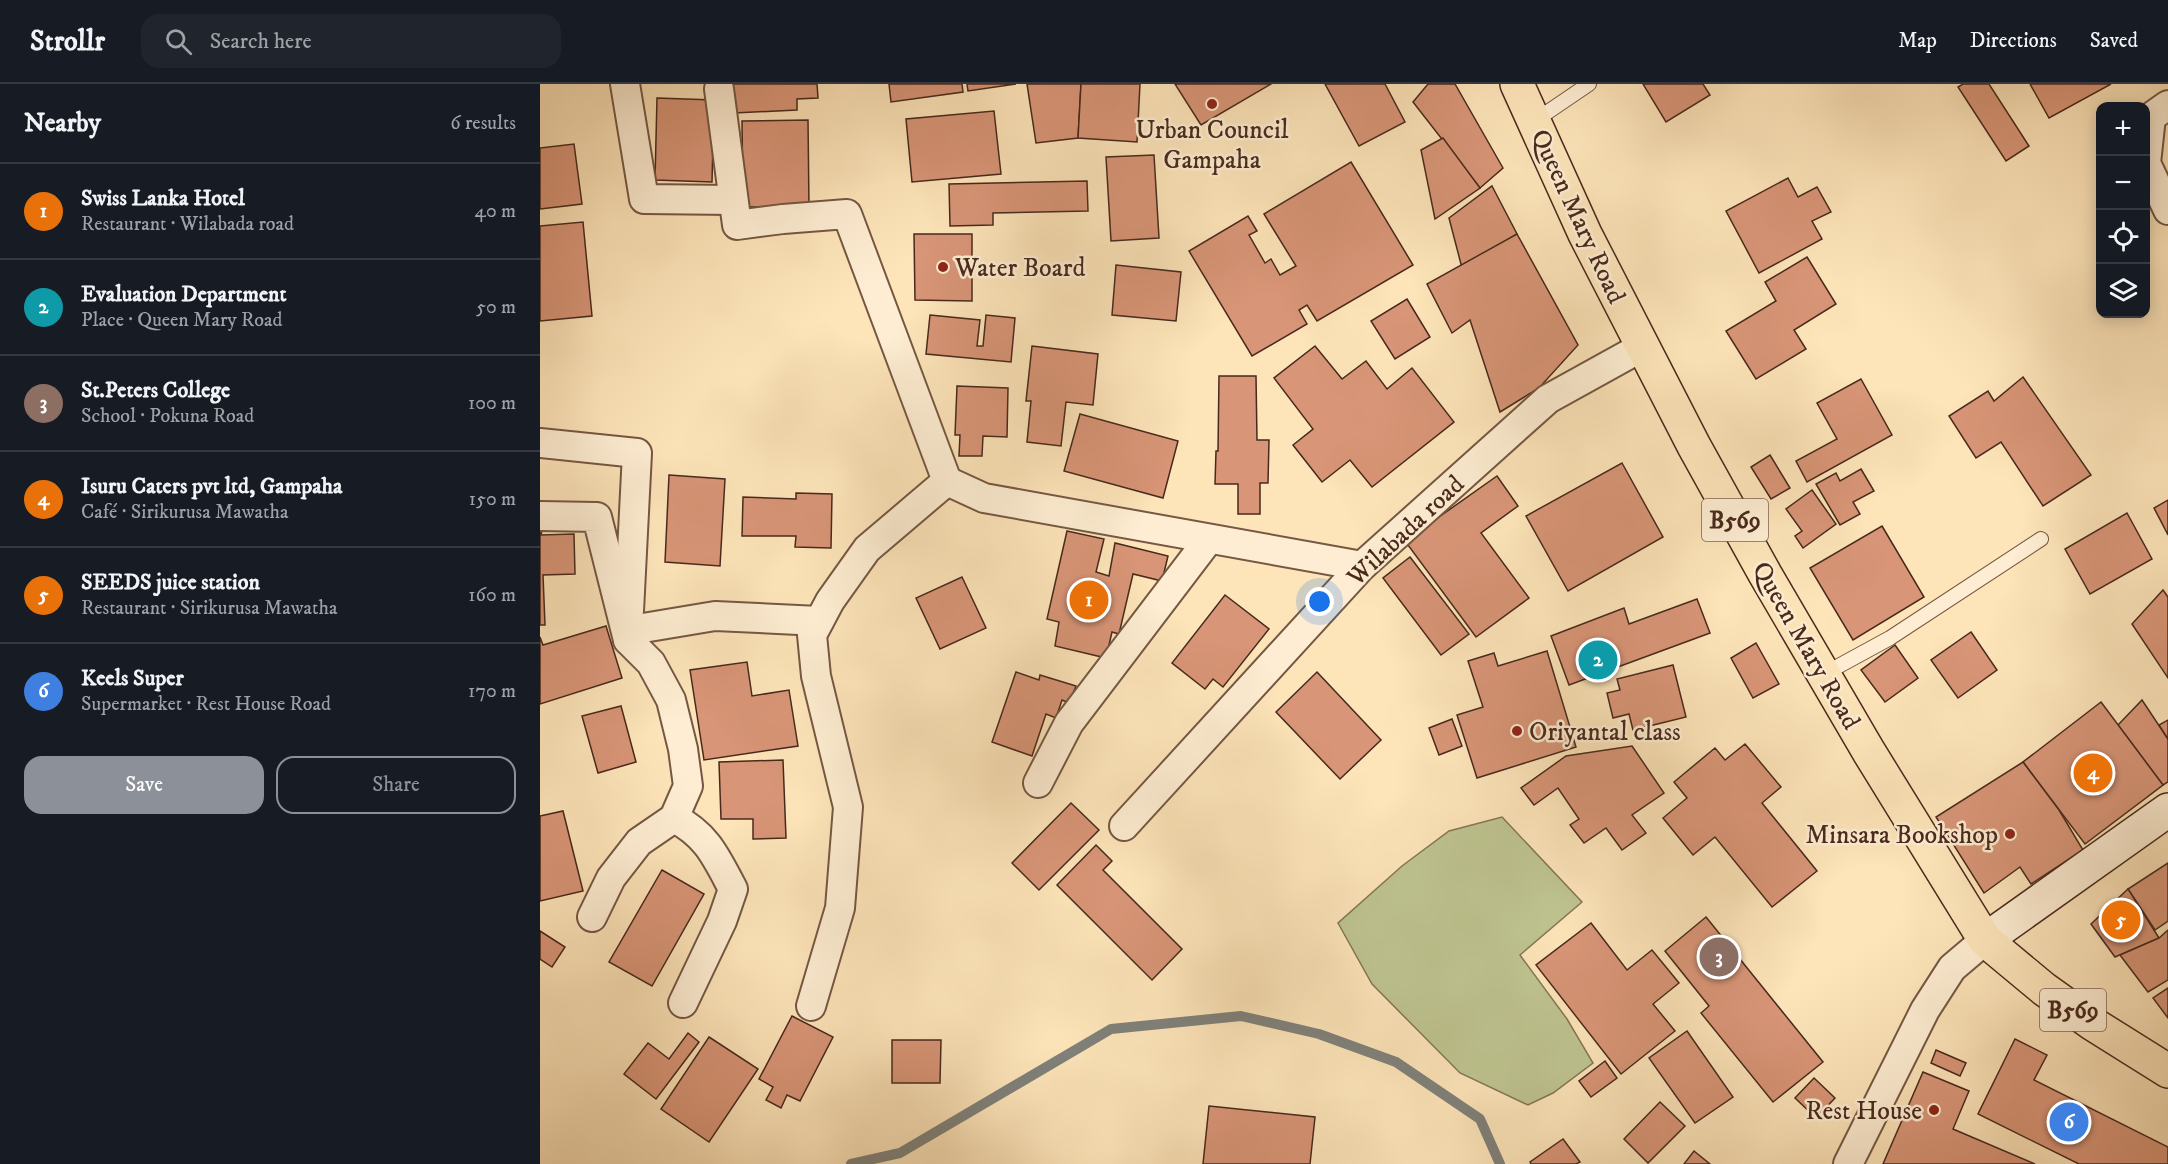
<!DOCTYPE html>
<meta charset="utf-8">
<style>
body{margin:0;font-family:"IM FELL DW Pica",serif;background:#20242c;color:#f1f3f6}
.controls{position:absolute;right:18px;top:18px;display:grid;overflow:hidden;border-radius:12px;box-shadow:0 3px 15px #0003}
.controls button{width:54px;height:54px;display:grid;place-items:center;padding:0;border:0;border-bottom:2px solid #363941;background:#171b24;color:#f1f3f6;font:30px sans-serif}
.you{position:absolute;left:780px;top:518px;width:21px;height:21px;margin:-15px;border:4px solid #fff;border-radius:50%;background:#1a73e8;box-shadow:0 0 0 9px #1a73e833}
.badge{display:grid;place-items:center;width:39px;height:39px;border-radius:50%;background:#8c9099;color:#fff;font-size:20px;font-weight:700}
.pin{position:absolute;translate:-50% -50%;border:3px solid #fff;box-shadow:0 2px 6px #0006}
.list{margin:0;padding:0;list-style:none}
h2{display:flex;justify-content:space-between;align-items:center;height:78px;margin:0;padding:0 24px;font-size:26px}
h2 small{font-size:20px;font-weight:400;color:#9ea1a6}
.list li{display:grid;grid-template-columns:39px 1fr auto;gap:18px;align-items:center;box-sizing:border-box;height:96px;padding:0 24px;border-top:2px solid #363941}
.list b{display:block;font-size:22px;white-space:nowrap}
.list p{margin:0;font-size:20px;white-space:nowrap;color:#9ea1a6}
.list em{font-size:20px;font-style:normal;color:#9ea1a6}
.actions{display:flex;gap:12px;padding:18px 24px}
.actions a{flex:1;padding:14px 0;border:2px solid #8c9099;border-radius:18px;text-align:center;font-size:21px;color:#8c9099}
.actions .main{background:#8c9099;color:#fff}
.icon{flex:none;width:33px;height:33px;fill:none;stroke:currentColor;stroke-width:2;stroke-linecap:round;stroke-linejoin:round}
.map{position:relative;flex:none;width:1628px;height:1080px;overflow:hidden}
header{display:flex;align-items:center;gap:36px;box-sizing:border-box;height:84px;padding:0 30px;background:#171b24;border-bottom:2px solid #363941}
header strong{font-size:28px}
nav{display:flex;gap:33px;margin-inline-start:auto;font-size:21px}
.search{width:420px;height:54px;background:#20242c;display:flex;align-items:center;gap:15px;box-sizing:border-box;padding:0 21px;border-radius:18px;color:#9ea1a6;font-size:22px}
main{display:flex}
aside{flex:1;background:#171b24}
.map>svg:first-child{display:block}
.green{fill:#bec490;stroke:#837656;stroke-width:1.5}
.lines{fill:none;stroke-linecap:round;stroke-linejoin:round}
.stream{stroke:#7f817b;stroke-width:10}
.building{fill:#d89577;stroke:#48291c;stroke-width:1.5}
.lane-casing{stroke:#755843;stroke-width:16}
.street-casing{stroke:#755843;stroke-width:32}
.secondary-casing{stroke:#48291c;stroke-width:36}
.primary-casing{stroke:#48291c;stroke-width:36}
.lane{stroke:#feedd2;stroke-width:14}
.street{stroke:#feedd2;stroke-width:28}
.secondary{stroke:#feedd2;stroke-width:33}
.primary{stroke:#fde4b9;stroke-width:33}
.poi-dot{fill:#8f2418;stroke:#feedd2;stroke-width:2}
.labels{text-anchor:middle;stroke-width:5;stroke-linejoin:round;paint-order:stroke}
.shield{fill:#feedd2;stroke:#7f6453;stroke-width:1.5}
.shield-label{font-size:24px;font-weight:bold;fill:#48291c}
.poi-label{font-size:26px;fill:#48291c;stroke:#feedd2;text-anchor:start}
.street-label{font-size:26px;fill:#48291c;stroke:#feedd2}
</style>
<header>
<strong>Strollr</strong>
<div class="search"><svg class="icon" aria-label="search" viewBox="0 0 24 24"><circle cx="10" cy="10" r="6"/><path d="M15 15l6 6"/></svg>Search here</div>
<nav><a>Map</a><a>Directions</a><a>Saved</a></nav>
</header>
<main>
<aside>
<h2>Nearby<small>6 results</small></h2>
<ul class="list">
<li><span class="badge" style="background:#e8710a">1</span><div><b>Swiss Lanka Hotel</b><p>Restaurant · Wilabada road</p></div><em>40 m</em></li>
<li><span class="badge" style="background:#0f9aa8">2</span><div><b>Evaluation Department</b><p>Place · Queen Mary Road</p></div><em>50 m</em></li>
<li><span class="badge" style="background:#8d6e63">3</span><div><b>St.Peters College</b><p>School · Pokuna Road</p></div><em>100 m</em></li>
<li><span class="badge" style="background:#e8710a">4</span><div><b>Isuru Caters pvt ltd, Gampaha</b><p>Café · Sirikurusa Mawatha</p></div><em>150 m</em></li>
<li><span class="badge" style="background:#e8710a">5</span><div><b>SEEDS juice station</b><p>Restaurant · Sirikurusa Mawatha</p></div><em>160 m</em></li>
<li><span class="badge" style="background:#3f7fe0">6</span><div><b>Keels Super</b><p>Supermarket · Rest House Road</p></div><em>170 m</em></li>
</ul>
<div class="actions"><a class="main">Save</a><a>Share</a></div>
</aside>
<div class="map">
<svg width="1628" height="1080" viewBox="0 0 1628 1080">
<rect width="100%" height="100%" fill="#fde4b9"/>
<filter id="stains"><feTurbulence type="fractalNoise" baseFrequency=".00333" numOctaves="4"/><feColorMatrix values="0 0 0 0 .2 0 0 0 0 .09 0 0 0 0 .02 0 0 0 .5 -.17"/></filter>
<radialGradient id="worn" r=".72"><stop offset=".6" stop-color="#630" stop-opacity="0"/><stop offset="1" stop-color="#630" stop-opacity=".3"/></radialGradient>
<!-- green -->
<polygon class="green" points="962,733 1042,818 980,871 1027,935 1053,979 1013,1009 988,1021 920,989 832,900 798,839 862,782 909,747"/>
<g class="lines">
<!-- stream -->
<polyline class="stream" points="311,1080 360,1069 571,945 701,932 779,950 856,978 940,1035 960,1080"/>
</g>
<!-- building -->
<g class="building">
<polygon points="193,0 277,0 278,14 257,15 257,26 194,29"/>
<polygon points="349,0 422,0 423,8 351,18"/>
<polygon points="427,0 476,0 428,7"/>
<polygon points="487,0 541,0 538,54 496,59"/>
<polygon points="541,0 600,0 597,58 538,54"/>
<polygon points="635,0 731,0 661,41"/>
<polygon points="785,0 845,0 865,38 819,62"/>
<polygon points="888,0 915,0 963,84 940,104 873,18"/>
<polygon points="1103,0 1163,0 1170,11 1126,38"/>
<polygon points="1423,0 1449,0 1489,62 1466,77 1418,3"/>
<polygon points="1490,0 1571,0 1509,34"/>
<polygon points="117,14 174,16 172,98 115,96"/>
<polygon points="454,27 461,90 372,98 366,35"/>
<polygon points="268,36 269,123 203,123 202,37"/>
<polygon points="903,54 940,104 895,135 881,66"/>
<polygon points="34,60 42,120 0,125 0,64"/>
<polygon points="614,71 619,154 571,157 566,73"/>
<polygon points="811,78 873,181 777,237 767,221 759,226 767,240 712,272 649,167 708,132 717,147 709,151 725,179 731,175 740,191 756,182 724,130"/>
<polygon points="1248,94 1258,113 1277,103 1291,128 1272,137 1282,155 1219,189 1186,127"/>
<polygon points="547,97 548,127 453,129 453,141 410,142 409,100"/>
<polygon points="952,102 977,150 922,184 909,134"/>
<polygon points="43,138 52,232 0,237 0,142"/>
<polygon points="374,150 432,150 432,217 375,216"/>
<polygon points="977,150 1038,261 999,304 960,328 930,236 912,249 887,200"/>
<polygon points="1267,173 1296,220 1254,246 1266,265 1216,295 1186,247 1236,217 1225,198"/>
<polygon points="576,181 641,188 636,237 572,231"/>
<polygon points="867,215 890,253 855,275 831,237"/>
<polygon points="390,231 440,236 437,262 443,262 446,231 475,234 471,278 386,270"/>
<polygon points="492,262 558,270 553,321 526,318 521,362 487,358 491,317 486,317"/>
<polygon points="775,262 802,295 826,277 847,305 872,284 914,338 832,403 810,376 782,398 753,361 773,345 734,294"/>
<polygon points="679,292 716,292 717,356 729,356 728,399 720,399 720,430 698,430 698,400 675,400 676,367 678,367"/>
<polygon points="1483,293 1551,391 1503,422 1461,358 1436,374 1409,332 1448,307 1454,317"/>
<polygon points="1321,295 1352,351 1267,398 1256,377 1297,355 1277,319"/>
<polygon points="417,302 468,304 467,353 443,352 442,372 419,372 420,351 415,351"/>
<polygon points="540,330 638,357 623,414 524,387"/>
<polygon points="1230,371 1250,404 1231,415 1211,383"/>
<polygon points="1082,379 1123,453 1028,507 986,432"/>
<polygon points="1321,385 1334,407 1313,418 1320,430 1300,441 1276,400 1296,389 1300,397"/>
<polygon points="129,391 185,395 180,482 125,478"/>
<polygon points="957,392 978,422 941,449 989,514 936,553 865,457"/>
<polygon points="1272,406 1296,440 1263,464 1255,452 1262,447 1246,425"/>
<polygon points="256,409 292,410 291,464 255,463 256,452 202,452 203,413 256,415"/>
<polygon points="1628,416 1628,451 1614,424"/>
<polygon points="1587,429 1612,475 1550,510 1525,465"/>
<polygon points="1342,442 1384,513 1313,556 1270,484"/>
<polygon points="0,446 2,446 1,451 34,450 35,490 3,491 5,541 0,541"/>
<polygon points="527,447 564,455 556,488 569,492 575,459 628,472 622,497 593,490 579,550 572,548 566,574 515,562 519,538 507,535"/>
<polygon points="870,473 929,550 901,571 843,494"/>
<polygon points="422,493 446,544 400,565 376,514"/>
<polygon points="1623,506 1628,513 1628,594 1592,540"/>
<polygon points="685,511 729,545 683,603 673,595 665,605 632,579"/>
<polygon points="1157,515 1170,549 1029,601 1011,552 1084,524 1089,540"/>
<polygon points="66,542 82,594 0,620 0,553 3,561"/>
<polygon points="1431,548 1457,586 1418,614 1391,576"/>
<polygon points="1216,559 1239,600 1213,614 1191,574"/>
<polygon points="1355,561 1378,594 1345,618 1321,586"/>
<polygon points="1007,567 1036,663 937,694 917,631 943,623 928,577 954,569 958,582"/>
<polygon points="207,578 212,612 249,606 258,662 164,676 150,586"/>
<polygon points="1133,581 1146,633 1093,646 1089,630 1073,634 1067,609 1080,606 1077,595"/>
<polygon points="476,588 499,596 500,591 536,602 529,619 522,616 516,634 506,630 492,672 452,658"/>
<polygon points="777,588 841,656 800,695 736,628"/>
<polygon points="1602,616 1628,655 1628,698 1623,701 1578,641"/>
<polygon points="1561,618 1623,701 1545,760 1483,678"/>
<polygon points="81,622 96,678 58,689 42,632"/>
<polygon points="912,635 922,662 899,671 889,644"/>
<polygon points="1628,636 1628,655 1619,641"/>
<polygon points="1205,660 1241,703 1222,719 1277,787 1232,823 1175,753 1153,771 1123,734 1147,714 1134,698 1175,664 1185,676"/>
<polygon points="1092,662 1124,709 1092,731 1106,749 1082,766 1066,744 1044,759 1030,741 1039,735 1018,704 994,721 981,704 1026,672"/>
<polygon points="243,676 246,754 213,755 213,735 181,735 179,678"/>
<polygon points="1483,678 1519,726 1543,766 1491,800 1480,783 1444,809 1396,733"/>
<polygon points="531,719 559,746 499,806 472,779"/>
<polygon points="23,727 43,807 0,817 0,732"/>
<polygon points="556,761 572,777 563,786 642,865 612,896 517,801"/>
<polygon points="1628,779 1628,837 1615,846 1588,805"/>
<polygon points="122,786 164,810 112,902 69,878"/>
<polygon points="1588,805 1619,854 1575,873 1551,840"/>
<polygon points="1166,833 1283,978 1233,1018 1161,929 1169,922 1125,867"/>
<polygon points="1051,839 1087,886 1112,866 1139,899 1113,920 1135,947 1081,990 996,881"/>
<polygon points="1628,846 1628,896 1608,908 1580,871 1619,854"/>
<polygon points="0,847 25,863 12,883 0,875"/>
<polygon points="1628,904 1628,934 1613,914"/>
<polygon points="252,932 293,953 260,1017 247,1011 241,1024 226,1016 233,1003 219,995"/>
<polygon points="1147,947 1193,1013 1155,1039 1109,974"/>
<polygon points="148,949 159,958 116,1015 84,990 108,959 129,975"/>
<polygon points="169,953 218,985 169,1058 121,1025"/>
<polygon points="1475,955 1507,971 1494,996 1628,1063 1628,1080 1539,1080 1438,1030"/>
<polygon points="352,956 401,956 400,999 352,999"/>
<polygon points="1396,966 1426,979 1420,992 1391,979"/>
<polygon points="1065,977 1077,994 1051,1013 1039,997"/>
<polygon points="1383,988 1429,1007 1413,1045 1495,1080 1343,1080"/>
<polygon points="1274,994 1295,1014 1276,1034 1255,1014"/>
<polygon points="1120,1018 1145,1042 1108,1079 1084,1055"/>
<polygon points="669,1022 775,1033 770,1080 663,1080"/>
<polygon points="1023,1055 1040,1078 1036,1080 991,1080 990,1078"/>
<polygon points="1154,1067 1170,1080 1144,1080"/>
</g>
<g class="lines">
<defs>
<g id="lane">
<polyline points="993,38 1049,0"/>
<polyline points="1284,590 1350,554 1501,455"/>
</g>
<g id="street">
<polyline points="85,0 104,115 193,116"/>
<polyline points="179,5 197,141 243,135 307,130 407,397 444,414 822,482"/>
<polyline points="1628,21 1611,33 1606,79 1628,126"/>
<polyline points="0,359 97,369 89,527"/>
<polyline points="0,432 57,433 88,556 111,579 131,616 143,665 148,702 134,734 99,758 71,794 52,833"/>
<polyline points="88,556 103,544 175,532 279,537"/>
<polyline points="498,699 529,639 669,455"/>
<path d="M134 734C167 751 176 773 193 805L182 837 143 919"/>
<polyline points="584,742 822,482 1008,315 1102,263"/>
<polyline points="271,922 300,824 308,723 276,592 272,551 290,517 327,465 407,397"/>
<polyline points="1308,1080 1385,926 1412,884 1445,856"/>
</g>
<polyline id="secondary" points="1445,856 1628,726"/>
<polyline id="primary" points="977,0 1045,150 1154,362 1225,490 1329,668 1445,856 1504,905 1553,940 1628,987"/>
</defs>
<!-- lane casing -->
<use href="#lane" class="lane-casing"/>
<!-- street casing -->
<use href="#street" class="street-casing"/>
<!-- secondary casing -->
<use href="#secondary" class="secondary-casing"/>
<!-- primary casing -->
<use href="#primary" class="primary-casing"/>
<!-- lane -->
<use href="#lane" class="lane"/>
<!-- street -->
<use href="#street" class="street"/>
<!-- secondary -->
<use href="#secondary" class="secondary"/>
<!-- primary -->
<use href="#primary" class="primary"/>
</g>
<!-- markers -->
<g class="poi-dot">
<circle cx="672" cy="20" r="6"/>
<circle cx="403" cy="183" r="6"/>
<circle cx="977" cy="647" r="6"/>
<circle cx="1470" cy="750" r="6"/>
<circle cx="1394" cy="1026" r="6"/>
</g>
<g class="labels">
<!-- shield labels -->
<g class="shield">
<rect x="1162" y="415" width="66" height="42" rx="4.5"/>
<rect x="1500" y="905" width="66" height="42" rx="4.5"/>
</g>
<g class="shield-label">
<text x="1195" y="444">B569</text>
<text x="1533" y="934">B569</text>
</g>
<!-- poi labels -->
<g class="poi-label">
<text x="672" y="54" text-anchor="middle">Urban Council<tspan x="672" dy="30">Gampaha</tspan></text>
<text x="415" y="192">Water Board</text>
<text x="989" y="656">Oriyantal class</text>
<text x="1458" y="759" text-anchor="end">Minsara Bookshop</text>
<text x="1382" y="1035" text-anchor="end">Rest House</text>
</g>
<!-- street labels -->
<g class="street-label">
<text transform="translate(1039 132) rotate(65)" y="9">Queen Mary Road</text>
<text transform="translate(865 446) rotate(-43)" y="9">Wilabada road</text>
<text transform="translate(1267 561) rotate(60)" y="9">Queen Mary Road</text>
</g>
</g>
<rect width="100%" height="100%" filter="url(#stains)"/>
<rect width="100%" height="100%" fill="url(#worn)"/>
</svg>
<div class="controls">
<button>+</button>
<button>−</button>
<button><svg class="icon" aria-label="locate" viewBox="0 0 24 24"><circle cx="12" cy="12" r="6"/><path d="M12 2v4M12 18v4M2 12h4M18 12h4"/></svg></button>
<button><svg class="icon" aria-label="layers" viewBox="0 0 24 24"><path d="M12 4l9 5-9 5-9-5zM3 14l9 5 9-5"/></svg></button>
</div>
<div class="you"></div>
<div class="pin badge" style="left:549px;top:516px;background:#e8710a">1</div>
<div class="pin badge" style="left:1058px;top:576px;background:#0f9aa8">2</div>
<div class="pin badge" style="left:1179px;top:873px;background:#8d6e63">3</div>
<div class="pin badge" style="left:1553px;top:689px;background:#e8710a">4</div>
<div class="pin badge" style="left:1581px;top:836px;background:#e8710a">5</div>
<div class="pin badge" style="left:1529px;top:1038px;background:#3f7fe0">6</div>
</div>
</main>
